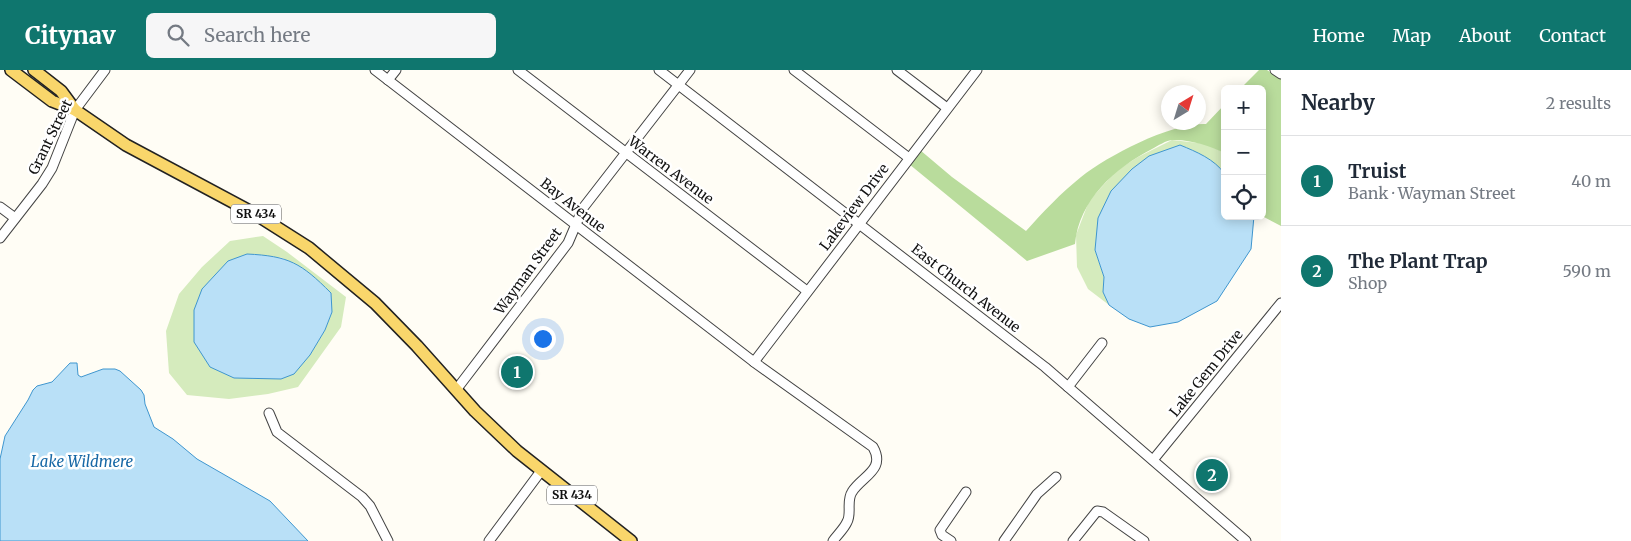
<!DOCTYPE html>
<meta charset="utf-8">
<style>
body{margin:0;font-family:Merriweather,serif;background:#f6f6f7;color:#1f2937}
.controls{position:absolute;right:15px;top:15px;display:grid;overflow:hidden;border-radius:8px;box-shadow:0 2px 12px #0003}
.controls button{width:45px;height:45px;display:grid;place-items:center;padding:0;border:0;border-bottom:1px solid #e0e1e3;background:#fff;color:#1f2937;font:25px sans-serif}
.compass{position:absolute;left:1161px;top:15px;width:45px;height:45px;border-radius:50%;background:#fff;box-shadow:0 2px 12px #0003;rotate:38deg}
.you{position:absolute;left:542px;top:268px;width:18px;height:18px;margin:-12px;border:4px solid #fff;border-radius:50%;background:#1a73e8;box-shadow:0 0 0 8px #1a73e833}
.badge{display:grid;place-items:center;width:32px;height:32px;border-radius:50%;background:#0f766e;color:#fff;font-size:16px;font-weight:700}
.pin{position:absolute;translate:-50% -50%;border:2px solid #fff;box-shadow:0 1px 5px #0006}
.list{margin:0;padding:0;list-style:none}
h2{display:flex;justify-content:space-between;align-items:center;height:65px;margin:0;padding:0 20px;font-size:21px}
h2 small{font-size:16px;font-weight:400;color:#747a83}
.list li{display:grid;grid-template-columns:32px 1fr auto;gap:15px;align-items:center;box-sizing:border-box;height:90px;padding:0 20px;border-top:1px solid #e0e1e3}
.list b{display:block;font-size:19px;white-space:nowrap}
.list p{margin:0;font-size:16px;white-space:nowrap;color:#747a83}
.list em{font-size:16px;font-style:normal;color:#747a83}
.icon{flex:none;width:28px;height:28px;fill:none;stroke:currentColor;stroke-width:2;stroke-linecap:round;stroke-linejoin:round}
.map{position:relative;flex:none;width:1281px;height:471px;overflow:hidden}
header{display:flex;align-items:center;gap:30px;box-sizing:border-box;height:70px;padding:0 25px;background:#0f766e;color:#fff}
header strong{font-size:24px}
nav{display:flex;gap:28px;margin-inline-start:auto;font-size:18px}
.search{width:350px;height:45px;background:#f6f6f7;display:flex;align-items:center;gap:12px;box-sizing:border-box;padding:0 18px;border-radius:8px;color:#747a83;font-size:19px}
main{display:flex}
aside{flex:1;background:#fff}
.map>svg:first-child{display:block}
.green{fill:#d5ebbd;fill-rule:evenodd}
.forest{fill:#b9dc9c}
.water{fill:#b9e0f7;stroke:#3f96cf}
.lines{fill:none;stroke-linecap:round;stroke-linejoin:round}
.minor-casing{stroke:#444;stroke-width:11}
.major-casing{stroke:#222;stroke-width:14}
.minor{stroke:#fff;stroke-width:9}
.major{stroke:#f9d66b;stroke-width:11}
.labels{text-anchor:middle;stroke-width:5;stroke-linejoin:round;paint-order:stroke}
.shield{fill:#fff;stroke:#585858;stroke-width:1}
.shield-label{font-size:12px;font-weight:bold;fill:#111}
.street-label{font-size:14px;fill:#111;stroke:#fff}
.water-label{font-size:15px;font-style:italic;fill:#1768a6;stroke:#fff}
</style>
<header>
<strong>Citynav</strong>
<div class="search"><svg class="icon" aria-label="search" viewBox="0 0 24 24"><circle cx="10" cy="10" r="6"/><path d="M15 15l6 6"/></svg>Search here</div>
<nav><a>Home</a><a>Map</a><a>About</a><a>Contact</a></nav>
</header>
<main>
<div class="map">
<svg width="1281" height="471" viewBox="0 0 1281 471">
<rect width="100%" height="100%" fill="#fffdf5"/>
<!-- green -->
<g class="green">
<polygon points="1172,70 1207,74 1225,83 1225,104 1221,98 1095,180 1104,207 1103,222 1109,235 1088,219 1077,197 1076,165 1089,131 1116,101 1138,87"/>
<path d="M263 166 287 182 346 227 341 257 298 317 268 324 229 329 187 325 169 303 166 261 179 224 202 197 230 171ZM247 184 283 188 332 242 325 260 310 285 281 309 266 307 252 309Z"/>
</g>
<!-- forest -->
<g class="forest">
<polygon points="1259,0 1267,0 1281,9 1281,156 1262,146 1262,19 1240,19"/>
<path d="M1225 34V83C1210 76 1189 69 1173 70 1166 70 1158 76 1152 79 1115 98 1079 130 1075 174L1027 191 909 94 920 80 952 107 1026 161C1043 142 1061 123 1081 107 1109 85 1170 53 1206 54Z"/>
</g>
<!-- water -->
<g class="water">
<path d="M1180 75C1197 82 1214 89 1225 104V146H1254L1251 179 1217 231 1178 252 1150 257 1129 249 1109 235 1103 222 1104 207 1095 180 1098 148 1111 121 1132 99 1149 86Z"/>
<path d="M247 184C289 186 301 193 331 223L332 242 325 260 310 285 294 304 281 309 234 308 210 297 194 272V240L202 219 228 191Z"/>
<polygon points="70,293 77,293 78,305 81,307 103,299 115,299 120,301 141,320 144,325 145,334 154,357 173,369 197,389 270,431 308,471 0,471 0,389 5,366 28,330 33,320 37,316 52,312"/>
</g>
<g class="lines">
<defs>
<g id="minor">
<path d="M375 0 754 292 873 377C886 400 862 406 852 422 846 431 852 444 847 452 844 459 837 465 833 471"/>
<polyline points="518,0 807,221"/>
<polyline points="659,0 1045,297 1246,471"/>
<polyline points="794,0 909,88"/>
<polyline points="897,0 947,38"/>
<polyline points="1275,0 1281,4"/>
<polyline points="388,10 396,0"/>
<polyline points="0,137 15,148"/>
<polyline points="0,168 42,114 52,98 75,40 105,0"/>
<polyline points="754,292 977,0"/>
<polyline points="1068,317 1102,273"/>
<polyline points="456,320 568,173 583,138 690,0"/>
<polyline points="269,343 277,362 362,427 370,436 388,471"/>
<polyline points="1153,390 1281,233"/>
<polyline points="489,471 541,401"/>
<polyline points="951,471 942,465 940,460 966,422"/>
<polyline points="1004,471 1037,424 1056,407"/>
<polyline points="1073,471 1097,441 1103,442 1144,471"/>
</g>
<g id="major">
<polyline points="11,0 52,31 75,40 126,75 257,145 309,178 375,233 417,276 475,341 517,381 631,471"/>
<polyline points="34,0 61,21 75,40"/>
</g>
</defs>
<!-- minor casing -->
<use href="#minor" class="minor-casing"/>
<!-- major casing -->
<use href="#major" class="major-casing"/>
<!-- minor -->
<use href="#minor" class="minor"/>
<!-- major -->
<use href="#major" class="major"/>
</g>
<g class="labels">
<!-- shield labels -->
<g class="shield">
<rect x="231" y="134.5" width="50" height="19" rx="4"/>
<rect x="547" y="415.5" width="50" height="19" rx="4"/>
</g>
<g class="shield-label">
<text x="256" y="148">SR 434</text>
<text x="572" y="429">SR 434</text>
</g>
<!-- street labels -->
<g class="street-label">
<text transform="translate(50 67) rotate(-64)" y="5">Grant Street</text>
<text transform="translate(671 100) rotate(37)" y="5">Warren Avenue</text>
<text transform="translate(573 135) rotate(38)" y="5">Bay Avenue</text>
<text transform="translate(854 137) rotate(-53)" y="5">Lakeview Drive</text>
<text transform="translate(528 201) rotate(-54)" y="5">Wayman Street</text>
<text transform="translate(966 218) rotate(38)" y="5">East Church Avenue</text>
<text transform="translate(1206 303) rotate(-51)" y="5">Lake Gem Drive</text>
</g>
<!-- water labels -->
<g class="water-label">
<text x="82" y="397">Lake Wildmere</text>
</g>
</g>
</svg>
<div class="controls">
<button>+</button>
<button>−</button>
<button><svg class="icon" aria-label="locate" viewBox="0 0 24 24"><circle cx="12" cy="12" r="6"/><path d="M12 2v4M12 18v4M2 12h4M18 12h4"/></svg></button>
</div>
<svg class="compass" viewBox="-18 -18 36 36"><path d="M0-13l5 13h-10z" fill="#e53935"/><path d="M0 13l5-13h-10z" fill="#747a83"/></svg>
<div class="you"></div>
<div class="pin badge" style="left:517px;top:302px">1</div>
<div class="pin badge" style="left:1212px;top:405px">2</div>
</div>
<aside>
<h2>Nearby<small>2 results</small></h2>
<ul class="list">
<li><span class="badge">1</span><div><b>Truist</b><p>Bank · Wayman Street</p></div><em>40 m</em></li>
<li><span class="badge">2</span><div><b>The Plant Trap</b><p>Shop</p></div><em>590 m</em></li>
</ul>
</aside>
</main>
